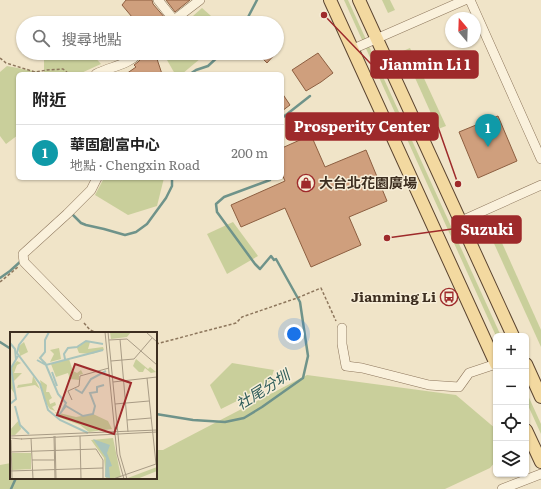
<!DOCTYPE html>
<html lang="zh-TW">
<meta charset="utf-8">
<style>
body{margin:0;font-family:Literata,"Noto Sans TC",serif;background:#f6f6f6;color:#222}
.controls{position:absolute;right:12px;bottom:12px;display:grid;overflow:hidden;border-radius:6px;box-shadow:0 1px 3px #0004}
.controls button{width:36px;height:36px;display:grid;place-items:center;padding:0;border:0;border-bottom:1px solid #e0e0e0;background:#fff;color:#222;font:20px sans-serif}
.compass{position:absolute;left:445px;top:12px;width:36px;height:36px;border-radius:50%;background:#fff;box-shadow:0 1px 3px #0004;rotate:341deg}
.you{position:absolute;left:294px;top:334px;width:14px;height:14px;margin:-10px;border:3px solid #fff;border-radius:50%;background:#1a73e8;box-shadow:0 0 0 6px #1a73e833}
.badge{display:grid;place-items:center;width:26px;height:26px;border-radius:50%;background:#9e2a2b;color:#fff;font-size:13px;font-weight:700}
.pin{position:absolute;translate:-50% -33px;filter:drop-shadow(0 1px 2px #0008)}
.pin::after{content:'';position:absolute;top:21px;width:14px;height:12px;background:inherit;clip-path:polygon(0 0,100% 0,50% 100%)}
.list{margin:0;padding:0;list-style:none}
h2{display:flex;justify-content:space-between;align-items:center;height:52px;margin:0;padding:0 16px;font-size:17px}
h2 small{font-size:13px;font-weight:400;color:#767676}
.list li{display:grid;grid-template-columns:26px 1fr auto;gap:12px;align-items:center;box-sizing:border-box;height:56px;padding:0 16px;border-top:1px solid #e0e0e0}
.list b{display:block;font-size:15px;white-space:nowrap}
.list p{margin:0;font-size:13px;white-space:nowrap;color:#767676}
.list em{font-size:13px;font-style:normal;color:#767676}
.icon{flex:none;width:22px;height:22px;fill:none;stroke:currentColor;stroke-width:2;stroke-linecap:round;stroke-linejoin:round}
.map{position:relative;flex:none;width:541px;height:489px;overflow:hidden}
.search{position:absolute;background:#fff;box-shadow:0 1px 3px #0004;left:16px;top:16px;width:268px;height:44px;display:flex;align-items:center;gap:10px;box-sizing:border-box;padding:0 14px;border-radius:22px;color:#767676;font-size:15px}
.panel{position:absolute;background:#fff;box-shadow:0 1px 3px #0004;left:16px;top:72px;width:268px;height:108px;border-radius:6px}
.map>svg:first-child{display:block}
.green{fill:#c9cf9b}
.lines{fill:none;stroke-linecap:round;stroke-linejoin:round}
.stream{stroke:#6f938a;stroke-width:2.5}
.building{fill:#cf9f7d;stroke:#8d5f41}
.minor-casing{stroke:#8d765c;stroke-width:10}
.major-casing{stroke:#5b4430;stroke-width:14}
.path{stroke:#8d765c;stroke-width:1.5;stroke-dasharray:3 2;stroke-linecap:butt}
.minor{stroke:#faf1dc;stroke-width:9}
.major{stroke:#f3d9a0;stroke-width:12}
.labels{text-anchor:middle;stroke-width:3;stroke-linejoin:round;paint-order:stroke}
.poi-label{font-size:14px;font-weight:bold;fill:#3d2e20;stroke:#f7eed8;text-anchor:start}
.water-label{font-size:15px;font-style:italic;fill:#2f5d5a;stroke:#f7eed8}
.inset-river{fill:none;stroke:#a9c4bc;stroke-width:2}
.inset-road{fill:none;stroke:#a89b85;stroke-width:1}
.view{fill:#9e2a2b;fill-opacity:0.15;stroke:#9e2a2b;stroke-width:2}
.inset-edge{fill:none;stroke:#3d2e20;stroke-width:2}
.leader{fill:none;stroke:#9e2a2b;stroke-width:1.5}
.callout-dot{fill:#9e2a2b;stroke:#f7eed8;stroke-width:1.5}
.callout{fill:#9e2a2b;stroke:#9e2a2b;stroke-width:1.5}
.callout-label{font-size:15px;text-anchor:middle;font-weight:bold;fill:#fff}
</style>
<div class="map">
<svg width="541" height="489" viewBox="0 0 541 489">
<rect width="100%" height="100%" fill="#f0e4c8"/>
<!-- green -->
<g class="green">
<polygon points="344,0 348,0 501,336 496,336"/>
<polygon points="382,0 390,0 395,10 388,13"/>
<polygon points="202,8 219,23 185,23"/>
<polygon points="410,48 446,126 438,129 403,51"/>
<polygon points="44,53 91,53 101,64 79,74 18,74 18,135 6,144 0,136 0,72 7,66 44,73"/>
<polygon points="163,53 207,53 182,74 175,74"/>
<polygon points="104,178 164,178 157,206 128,215 95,195"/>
<polygon points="233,222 258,256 227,274 207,234"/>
<polygon points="494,225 541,330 541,347 487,228"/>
<polygon points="232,363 274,370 269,385 221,409 210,385"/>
<polygon points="307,375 456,395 496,429 496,461 490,468 445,489 0,489 0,465 11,463 11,478 156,478 156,450 163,450"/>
<polygon points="526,391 541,424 541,434 526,401"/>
</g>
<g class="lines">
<!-- stream -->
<g class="stream">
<polyline points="245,23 257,0"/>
<polyline points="190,74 196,70 208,66 222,53"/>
<polyline points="282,118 310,96"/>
<polyline points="70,215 72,214 81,223 86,225 104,229 125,235 136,232 147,224 166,198 172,186 172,178"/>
<polyline points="0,278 10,271 21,261"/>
<polyline points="0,342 11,349"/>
<polyline points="156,414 193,420 225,422 244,418 262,407 303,378 308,356 300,302 276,259 274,260 271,256 260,269 255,264 217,212 216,204 224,197 270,180 269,178"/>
<polyline points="11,489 16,478"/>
</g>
</g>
<!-- building -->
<g class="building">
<polygon points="126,0 152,0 153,4 166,19 164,23 137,23 122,5"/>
<polygon points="166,0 190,0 175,12"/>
<polygon points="147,53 155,53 162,74 126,74 136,67 134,65 138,62"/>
<polygon points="257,53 276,53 267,63"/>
<polygon points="318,53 333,73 321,82 306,91 292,70"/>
<polygon points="282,93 290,105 282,111"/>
<polygon points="498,116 517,161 478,178 459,132"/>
<polygon points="311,135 325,167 366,150 387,201 349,217 361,245 311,267 285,208 241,227 231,205 285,181 282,174 282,148"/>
</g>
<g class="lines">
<defs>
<g id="minor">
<polyline points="158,0 174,20"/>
<polyline points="470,0 541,159"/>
<polyline points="170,23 200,0"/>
<polyline points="353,49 465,0"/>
<path d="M96 74C111 66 127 66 139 53"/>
<polyline points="461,221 541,185"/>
<polyline points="77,316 24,262 23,254 67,214 91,190 97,178"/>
<polyline points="342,328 342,344 346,366 362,368 429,385 459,387 469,373 496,364"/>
<polyline points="502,489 541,474"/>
</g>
<g id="major">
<polyline points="330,0 496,364"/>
<polyline points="359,0 513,336"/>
<polyline points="526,364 541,397"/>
<polyline points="526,430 541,462"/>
</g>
</defs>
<!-- minor casing -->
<use href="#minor" class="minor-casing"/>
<!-- major casing -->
<use href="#major" class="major-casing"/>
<!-- path -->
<g class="path">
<polyline points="0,58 6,63 35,72 47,70 63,69 69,74"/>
<polyline points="0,282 18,267"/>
<polyline points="84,323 90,330 98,333"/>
<polyline points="156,344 236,323 242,317 297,298 321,288 336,321"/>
</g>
<!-- minor -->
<use href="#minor" class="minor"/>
<!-- major -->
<use href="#major" class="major"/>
</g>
<!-- icons -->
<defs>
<symbol id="shop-ring" viewBox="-11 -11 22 22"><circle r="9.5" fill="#f7eed8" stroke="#9e2a2b" stroke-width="1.5"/><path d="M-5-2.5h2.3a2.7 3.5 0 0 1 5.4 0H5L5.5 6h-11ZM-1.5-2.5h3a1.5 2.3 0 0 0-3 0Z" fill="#9e2a2b"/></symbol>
<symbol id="bus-ring" viewBox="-11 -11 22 22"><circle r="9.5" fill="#f7eed8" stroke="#9e2a2b" stroke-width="1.5"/><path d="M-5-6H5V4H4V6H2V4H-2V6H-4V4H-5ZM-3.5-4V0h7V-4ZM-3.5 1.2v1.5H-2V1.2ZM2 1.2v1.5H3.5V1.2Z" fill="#9e2a2b"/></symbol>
</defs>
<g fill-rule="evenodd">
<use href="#shop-ring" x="296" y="173" width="20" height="20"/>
<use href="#bus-ring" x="439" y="287" width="20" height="20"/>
</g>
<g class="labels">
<!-- poi labels -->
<g class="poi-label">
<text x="319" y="188">大台北花園廣場</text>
<text x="436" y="302" text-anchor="end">Jianming Li</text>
</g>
<!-- water labels -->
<g class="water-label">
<text transform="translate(263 390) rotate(-32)" y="5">社尾分圳</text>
</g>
</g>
<!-- overview -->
<g transform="translate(10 332)">
<rect width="147" height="147" fill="#f0e4c8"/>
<path d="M100 0H121L117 5 101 7ZM76 9 80 10 78 17 93 15 94 18 82 22 69 21 67 16ZM14 10 18 20 10 24 8 15ZM49 16 51 27 40 30 44 22 40 18ZM59 27 63 39 67 41 71 38 73 42 69 43V48L60 47 58 41 46 45 41 32ZM126 27 138 37 140 35 146 40 141 41 135 36 133 40H129L123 34ZM7 29 11 31 7 33 4 41H12L4 49V61L0 55 2 37 0 36ZM23 44 30 57 25 53 7 56 8 53 22 51ZM30 48 37 53 36 60H39L42 66 39 68 40 72 45 70 46 73 42 75 45 79 40 77 34 68ZM45 80 66 85 83 82 98 89 102 97 79 100 70 93 48 85ZM9 88 11 97 5 103H0V98ZM103 106 111 145 96 147 94 126 81 108ZM2 121H21V137L2 138ZM147 135V139L127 147H115Z" fill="#c9cf9b"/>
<path d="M83 107 100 113 97 121 102 134 99 135 100 146 95 145 96 126Z" fill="#a9c4bc"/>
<path class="inset-river" d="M19 0 9 13 7 21 30 52 38 78 50 88 78 101M0 11 5 17 6 28M55 27 54 22 58 16 67 15 76 9 93 12M27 28 36 33 93 18M36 32 30 26 35 20V8L39 0M36 33 48 62 56 71 52 79M42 40 47 54M65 57 72 61 81 47 96 39M0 72 6 67 1 36 8 24M5 74 10 93 19 102M48 84 56 74 73 84 83 82 85 74 80 61 87 60V55L94 53"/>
<path class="inset-road" d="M95 0 107 122 114 147M98 0 110 123 117 147M136 0 147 10M110 7 118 100M99 8 117 7 147 33M101 29 124 27 142 6M137 46 146 132M103 50 147 45M62 68 58 59 69 54 70 44 99 36M105 72 139 69M117 88 141 86M0 104 147 98M44 104 45 147M45 104 46 147M70 104 71 147M0 106 12 107M21 106 23 147M11 107 147 100M1 108 2 147M0 120 86 117 93 128V147M22 128H44M0 139 93 136M103 147 146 132"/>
<path class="view" d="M65 32 121 51 104 102 47 83Z"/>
<rect width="147" height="147" class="inset-edge"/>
</g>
<!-- callouts -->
<path class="leader" d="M324 15L371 64M458 184L438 127M387 238L452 229"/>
<g class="callout-dot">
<circle cx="324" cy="15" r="4"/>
<circle cx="458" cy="184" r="4"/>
<circle cx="387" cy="238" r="4"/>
</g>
<g class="callout">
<rect x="371" y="51" width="107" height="27" rx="4"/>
<rect x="286" y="113" width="152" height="27" rx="4"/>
<rect x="452" y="216" width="69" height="27" rx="4"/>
</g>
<g class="callout-label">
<text x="425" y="70">Jianmin Li 1</text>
<text x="362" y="132">Prosperity Center</text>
<text x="487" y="235">Suzuki</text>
</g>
</svg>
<div class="controls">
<button>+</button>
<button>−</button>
<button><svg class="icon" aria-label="locate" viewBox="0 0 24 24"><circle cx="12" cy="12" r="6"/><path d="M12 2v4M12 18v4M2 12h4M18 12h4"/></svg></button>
<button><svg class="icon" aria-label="layers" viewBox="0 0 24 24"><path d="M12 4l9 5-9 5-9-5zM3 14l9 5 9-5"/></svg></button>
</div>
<svg class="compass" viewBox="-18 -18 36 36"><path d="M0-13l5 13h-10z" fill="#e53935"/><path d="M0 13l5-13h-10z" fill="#767676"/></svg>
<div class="you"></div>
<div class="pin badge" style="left:488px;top:147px;background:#0f9aa8">1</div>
<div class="search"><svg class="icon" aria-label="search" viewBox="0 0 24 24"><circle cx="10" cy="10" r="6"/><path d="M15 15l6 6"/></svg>搜尋地點</div>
<section class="panel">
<h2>附近<small></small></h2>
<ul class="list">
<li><span class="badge" style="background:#0f9aa8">1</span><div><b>華固創富中心</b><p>地點 · Chengxin Road</p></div><em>200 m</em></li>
</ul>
</section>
</div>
